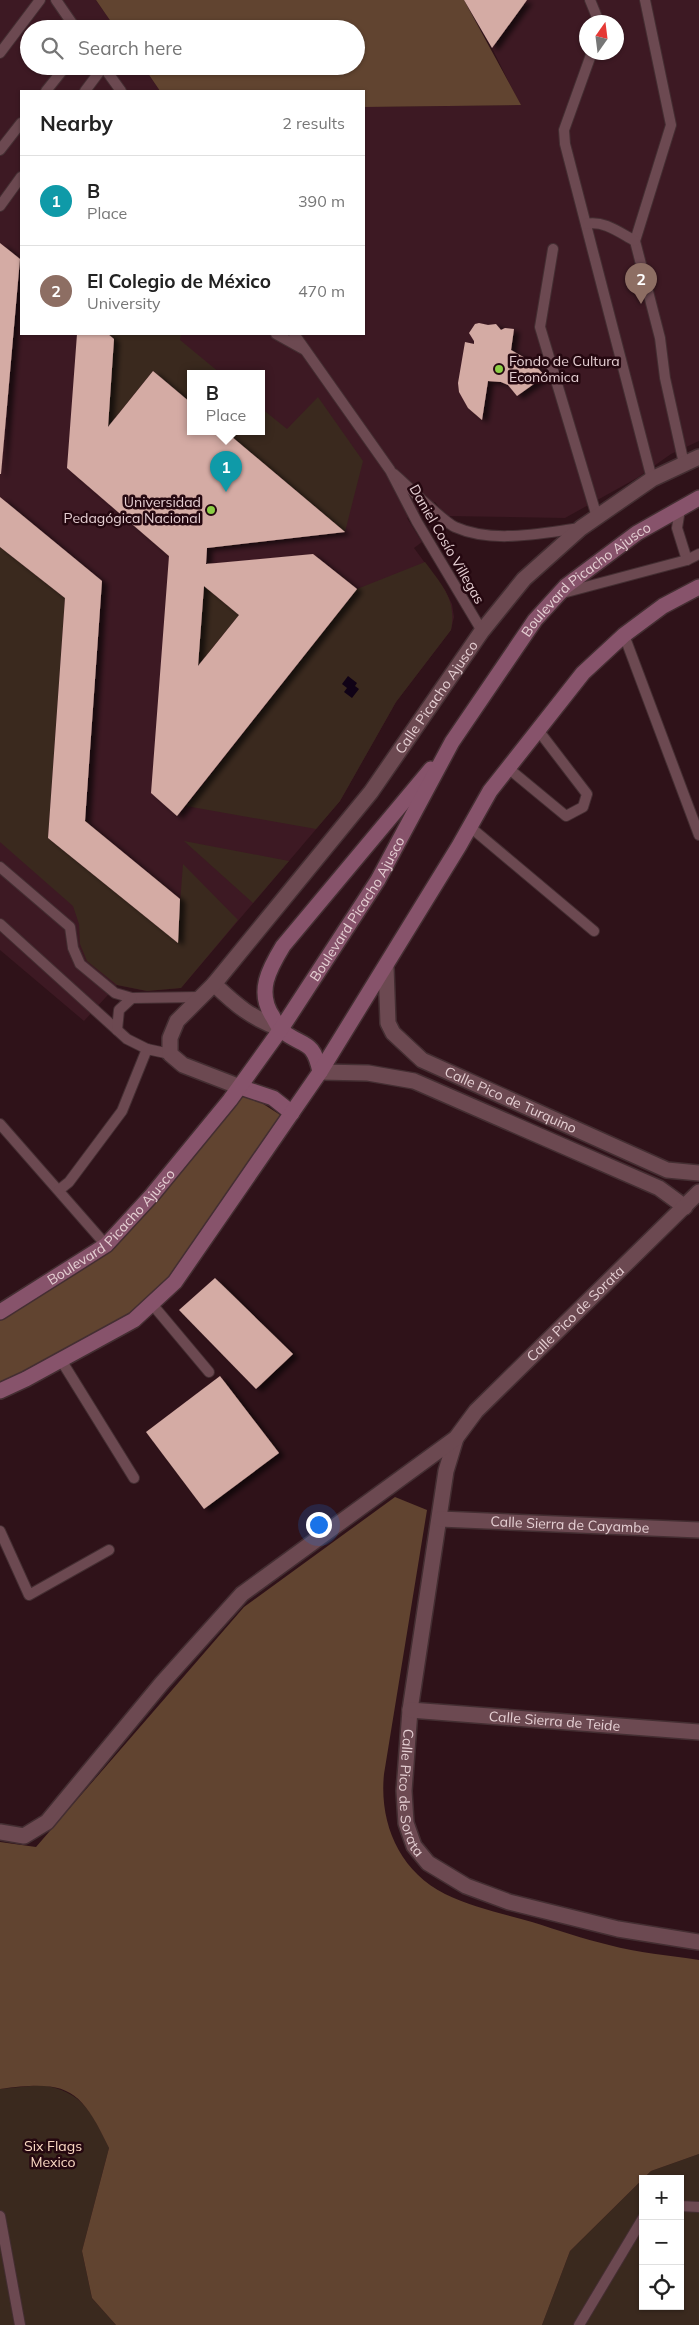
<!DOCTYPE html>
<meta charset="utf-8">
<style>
body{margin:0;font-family:Mulish,sans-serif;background:#f6f6f6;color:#222}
.controls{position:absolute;right:15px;bottom:15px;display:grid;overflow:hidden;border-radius:0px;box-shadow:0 1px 4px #0004}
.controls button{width:45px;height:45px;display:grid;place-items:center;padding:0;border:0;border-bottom:1px solid #e0e0e0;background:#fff;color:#222;font:25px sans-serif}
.compass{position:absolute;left:579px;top:15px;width:45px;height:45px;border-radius:50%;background:#fff;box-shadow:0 1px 4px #0004;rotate:14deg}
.you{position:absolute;left:318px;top:1524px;width:18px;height:18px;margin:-12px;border:4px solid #fff;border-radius:50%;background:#1a73e8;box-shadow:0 0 0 8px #1a73e833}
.badge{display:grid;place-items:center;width:32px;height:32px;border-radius:50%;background:#526f32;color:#fff;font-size:16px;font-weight:700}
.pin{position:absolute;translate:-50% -41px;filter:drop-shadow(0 1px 2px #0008)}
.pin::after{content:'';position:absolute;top:26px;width:18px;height:15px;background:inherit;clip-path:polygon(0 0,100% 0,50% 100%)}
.popup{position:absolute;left:187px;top:370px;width:78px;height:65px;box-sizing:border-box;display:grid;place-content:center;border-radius:0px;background:#fff;filter:drop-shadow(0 1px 4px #0005);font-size:16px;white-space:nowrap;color:#767676}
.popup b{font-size:19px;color:#222}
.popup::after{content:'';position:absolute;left:50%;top:100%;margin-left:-10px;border:10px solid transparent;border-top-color:#fff}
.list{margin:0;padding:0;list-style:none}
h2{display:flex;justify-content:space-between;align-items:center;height:65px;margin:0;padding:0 20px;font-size:21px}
h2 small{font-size:16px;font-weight:400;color:#767676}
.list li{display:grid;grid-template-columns:32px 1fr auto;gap:15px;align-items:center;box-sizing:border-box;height:90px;padding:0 20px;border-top:1px solid #e0e0e0}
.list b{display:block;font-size:19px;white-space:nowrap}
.list p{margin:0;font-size:16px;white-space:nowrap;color:#767676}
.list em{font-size:16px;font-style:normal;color:#767676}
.icon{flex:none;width:28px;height:28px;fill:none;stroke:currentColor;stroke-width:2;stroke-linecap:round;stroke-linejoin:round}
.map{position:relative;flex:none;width:699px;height:2325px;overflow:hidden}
.search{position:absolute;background:#fff;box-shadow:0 1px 4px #0004;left:20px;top:20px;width:345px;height:55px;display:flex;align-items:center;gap:12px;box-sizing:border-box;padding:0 18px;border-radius:28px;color:#767676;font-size:19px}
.panel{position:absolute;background:#fff;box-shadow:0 1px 4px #0004;left:20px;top:90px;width:345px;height:245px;border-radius:0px}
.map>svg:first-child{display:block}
.built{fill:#3d1923;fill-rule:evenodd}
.green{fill:#3a291e}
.forest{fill:#614430}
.water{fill:#100216}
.building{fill:#d4aba4;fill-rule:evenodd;filter:url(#shadow)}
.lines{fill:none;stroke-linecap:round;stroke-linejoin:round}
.service-casing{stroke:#442e32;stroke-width:12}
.minor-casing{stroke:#442e32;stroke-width:18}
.secondary-casing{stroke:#442e32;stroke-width:18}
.service{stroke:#6c4951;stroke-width:10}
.minor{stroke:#6c4951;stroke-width:15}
.secondary{stroke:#87536b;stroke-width:15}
.poi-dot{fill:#8cce45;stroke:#250810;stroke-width:2}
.labels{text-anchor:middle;stroke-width:5;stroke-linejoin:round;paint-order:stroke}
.poi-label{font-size:14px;fill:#e5cfd3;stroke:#250810;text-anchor:start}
.street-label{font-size:14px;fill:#e5cfd3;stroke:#250810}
.park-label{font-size:14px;fill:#fbd9c3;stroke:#250810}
</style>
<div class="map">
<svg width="699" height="2325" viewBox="0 0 699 2325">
<defs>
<filter id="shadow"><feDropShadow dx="5.5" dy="3" stdDeviation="2.5" flood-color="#0009"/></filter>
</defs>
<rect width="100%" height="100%" fill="#2f1219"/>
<!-- built -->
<path class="built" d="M0 0H96L116 29H29V66H143L160 91H21V334H364V107L520 105 492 48 527 0H699V441L671 454 637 478 565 518 446 516 435 502 407 518 422 542 414 548 445 590 452 604 454 617 451 630 396 702 340 801 181 988 147 991 117 985 84 1021 0 950ZM586 22H616V52H586ZM191 373H261V431H191Z"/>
<!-- green -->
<g class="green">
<polygon points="108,334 181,334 180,340 220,373 191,373 191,403 153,371 108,427 114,339"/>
<polygon points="318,397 363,461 345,532 225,431 261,431 261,408 287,429"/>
<polygon points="0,547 65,598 48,838 177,942 183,864 238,920 181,988 147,991 117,985 87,961 80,944 79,924 73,906 0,842"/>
<path d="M425 562C442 585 457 600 451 630L396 702 340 801 316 829 186 806 357 589Z"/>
<polygon points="204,586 239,615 198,666"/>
<polygon points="184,841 289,861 253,903"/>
<path d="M41 2085C83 2091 92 2113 109 2148L82 2251 92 2298 116 2325H0V2089Z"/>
<polygon points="699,2154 699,2325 542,2325 570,2251 643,2179 643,2306 680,2306 680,2179 643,2179 651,2171"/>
</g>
<!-- forest -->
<g class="forest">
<polygon points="96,0 464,0 521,105 364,107 364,91 160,91 143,66 356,66 356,29 116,29"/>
<polygon points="243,1091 288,1120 173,1279 132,1316 0,1390 0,1312 109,1245"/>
<path d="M395 1497 427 1510 384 1774C379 1823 399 1871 445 1894 472 1907 504 1914 532 1922 558 1930 583 1939 609 1945 638 1953 669 1955 699 1960V2154L651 2171 570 2251 542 2325H116L92 2298 82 2251 109 2148C80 2087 67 2080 0 2089V1842L36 1847 244 1607Z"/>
</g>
<!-- water -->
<polygon class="water" points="348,676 357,683 355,686 359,689 352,698 344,692 347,688 342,684"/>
<!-- building -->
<g class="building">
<polygon points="464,0 527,0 492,48"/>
<polygon points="0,243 20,259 1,474 0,474"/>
<polygon points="479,323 488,325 496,324 501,330 505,328 514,329 511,350 532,362 545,376 517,396 508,385 501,382 488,381 482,420 468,408 459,392 458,383 465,342 474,344 474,341 469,333 475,324"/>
<path d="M77 334H108L114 339 108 427 153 371 191 403V431H225L345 532 207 548 206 564 313 554 357 589 177 816 151 793 169 556 67 468ZM204 586 239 615 198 666Z"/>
<polygon points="0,497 102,581 85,821 180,899 178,943 48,838 65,598 0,547"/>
<polygon points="215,1278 293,1354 256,1389 179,1310"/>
<polygon points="220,1376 279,1453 204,1509 146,1432"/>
</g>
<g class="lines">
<defs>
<g id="service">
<polyline points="56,0 76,29"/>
<polyline points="590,0 599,22"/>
<polyline points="645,0 671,125 635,241 660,338 665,378 684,464"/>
<polyline points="592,52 564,130 565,144 652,479"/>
<polyline points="0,53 40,0"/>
<polyline points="103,66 121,91"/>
<polyline points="46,91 66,66"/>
<polyline points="85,91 103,67"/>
<polyline points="0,150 21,123"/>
<polyline points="0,206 21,177"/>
<path d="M586 224C604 220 620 233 635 241"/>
<polyline points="553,249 540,327 597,517"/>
<polyline points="276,334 303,349"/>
<polyline points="294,334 390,470 417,522 482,631"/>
<path d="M394 474C407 485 442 521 455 527 493 544 541 533 581 528"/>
<polyline points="680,509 677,528 687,560"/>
<polyline points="559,594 687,560 699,554"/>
<polyline points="624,635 699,835"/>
<polyline points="508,768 566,816 583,807 587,794 538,730"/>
<polyline points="469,826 594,931"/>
<polyline points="0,867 70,927 73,948 80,964 115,993 132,998 201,997"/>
<polyline points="0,924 127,1039 147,1049 170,1054"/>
<polyline points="117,1030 119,1010 132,998"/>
<polyline points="0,1124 106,1245"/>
<polyline points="59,1190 69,1182 122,1111 147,1049"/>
<polyline points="152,1304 209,1372"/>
<polyline points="61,1360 134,1478"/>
<polyline points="0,1531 29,1595 109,1550"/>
<polyline points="680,2206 699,2207"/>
<polyline points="0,2216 20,2325"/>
<polyline points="579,2325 643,2218"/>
</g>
<g id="minor">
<path id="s1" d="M386 967 388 1023 393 1033 422 1060 667 1170 699 1173"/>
<path d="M214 984C236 1005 251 1018 281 1029"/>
<polyline points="320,1072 368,1073 414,1081 659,1188 685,1207"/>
<path id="s2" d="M240 1087 183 1065 170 1054V1038L177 1021 214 984 371 792 482 631 524 579 581 528 652 479 699 457"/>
<path id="s3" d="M456 1438 446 1471 410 1710 404 1791 406 1823 414 1846 428 1863 466 1886 509 1902 618 1929 699 1942"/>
<path id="s4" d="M440 1519 699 1530"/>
<path id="s5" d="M410 1710 699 1732"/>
<path id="s6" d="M0 1832 24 1836 47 1822 162 1683 242 1594 456 1438 476 1411 699 1192"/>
</g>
<g id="secondary">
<path d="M320 1072C313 1038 303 1048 281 1030 278 1027 275 1021 273 1017 256 992 269 969 283 946L431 769"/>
<polyline points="240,1087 273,1098 292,1113"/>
<path id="s7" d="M0 1312 106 1245 152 1195 230 1100 281 1029 378 880 452 742 535 620 566 586 637 533 699 498"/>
<polyline points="0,1391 26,1379 134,1320 175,1282 320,1072 459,846 490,791 583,673 624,635 663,606 699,587"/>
</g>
</defs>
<!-- service casing -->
<use href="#service" class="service-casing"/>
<!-- minor casing -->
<use href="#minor" class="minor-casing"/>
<!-- secondary casing -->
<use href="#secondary" class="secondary-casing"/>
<!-- service -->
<use href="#service" class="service"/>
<!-- minor -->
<use href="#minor" class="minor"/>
<!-- secondary -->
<use href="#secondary" class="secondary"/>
</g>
<!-- markers -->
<g class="poi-dot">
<circle cx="499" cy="369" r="5"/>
<circle cx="211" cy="510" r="5"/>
</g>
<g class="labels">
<!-- poi labels -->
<g class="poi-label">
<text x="509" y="366">Fondo de Cultura<tspan x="509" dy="16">Económica</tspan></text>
<text x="201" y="507" text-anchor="end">Universidad<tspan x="201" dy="16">Pedagógica Nacional</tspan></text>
</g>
<!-- street labels -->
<g class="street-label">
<text transform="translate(447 544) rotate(60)" y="5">Daniel Cosío Villegas</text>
<text dy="5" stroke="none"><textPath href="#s7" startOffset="951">Boulevard Picacho Ajusco</textPath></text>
<text dy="5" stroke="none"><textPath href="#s2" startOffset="528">Calle Picacho Ajusco</textPath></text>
<text dy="5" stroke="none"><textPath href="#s7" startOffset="546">Boulevard Picacho Ajusco</textPath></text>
<text dy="5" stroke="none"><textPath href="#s1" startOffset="204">Calle Pico de Turquino</textPath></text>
<text dy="5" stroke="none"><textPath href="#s7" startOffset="141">Boulevard Picacho Ajusco</textPath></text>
<text dy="5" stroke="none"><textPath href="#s6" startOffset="789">Calle Pico de Sorata</textPath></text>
<text dy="5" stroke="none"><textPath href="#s4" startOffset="130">Calle Sierra de Cayambe</textPath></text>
<text dy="5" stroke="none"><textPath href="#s5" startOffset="145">Calle Sierra de Teide</textPath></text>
<text dy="5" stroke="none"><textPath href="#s3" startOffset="360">Calle Pico de Sorata</textPath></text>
</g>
<!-- park labels -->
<g class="park-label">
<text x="53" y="2151">Six Flags<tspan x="53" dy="16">Mexico</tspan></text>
</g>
</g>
</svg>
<div class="controls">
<button>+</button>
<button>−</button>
<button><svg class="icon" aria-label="locate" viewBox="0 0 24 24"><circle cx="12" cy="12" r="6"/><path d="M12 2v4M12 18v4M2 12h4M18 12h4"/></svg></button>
</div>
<svg class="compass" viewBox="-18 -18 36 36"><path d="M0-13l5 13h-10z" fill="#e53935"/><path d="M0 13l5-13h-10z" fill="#767676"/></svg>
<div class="you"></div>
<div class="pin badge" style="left:226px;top:492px;background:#0f9aa8">1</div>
<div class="popup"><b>B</b>Place</div>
<div class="pin badge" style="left:641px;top:304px;background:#8d6e63">2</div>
<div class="search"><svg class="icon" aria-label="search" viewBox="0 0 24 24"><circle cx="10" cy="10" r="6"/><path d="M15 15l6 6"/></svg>Search here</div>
<section class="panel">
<h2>Nearby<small>2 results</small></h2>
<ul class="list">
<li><span class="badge" style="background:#0f9aa8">1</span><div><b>B</b><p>Place</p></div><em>390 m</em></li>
<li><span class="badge" style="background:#8d6e63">2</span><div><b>El Colegio de México</b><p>University</p></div><em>470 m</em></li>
</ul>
</section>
</div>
